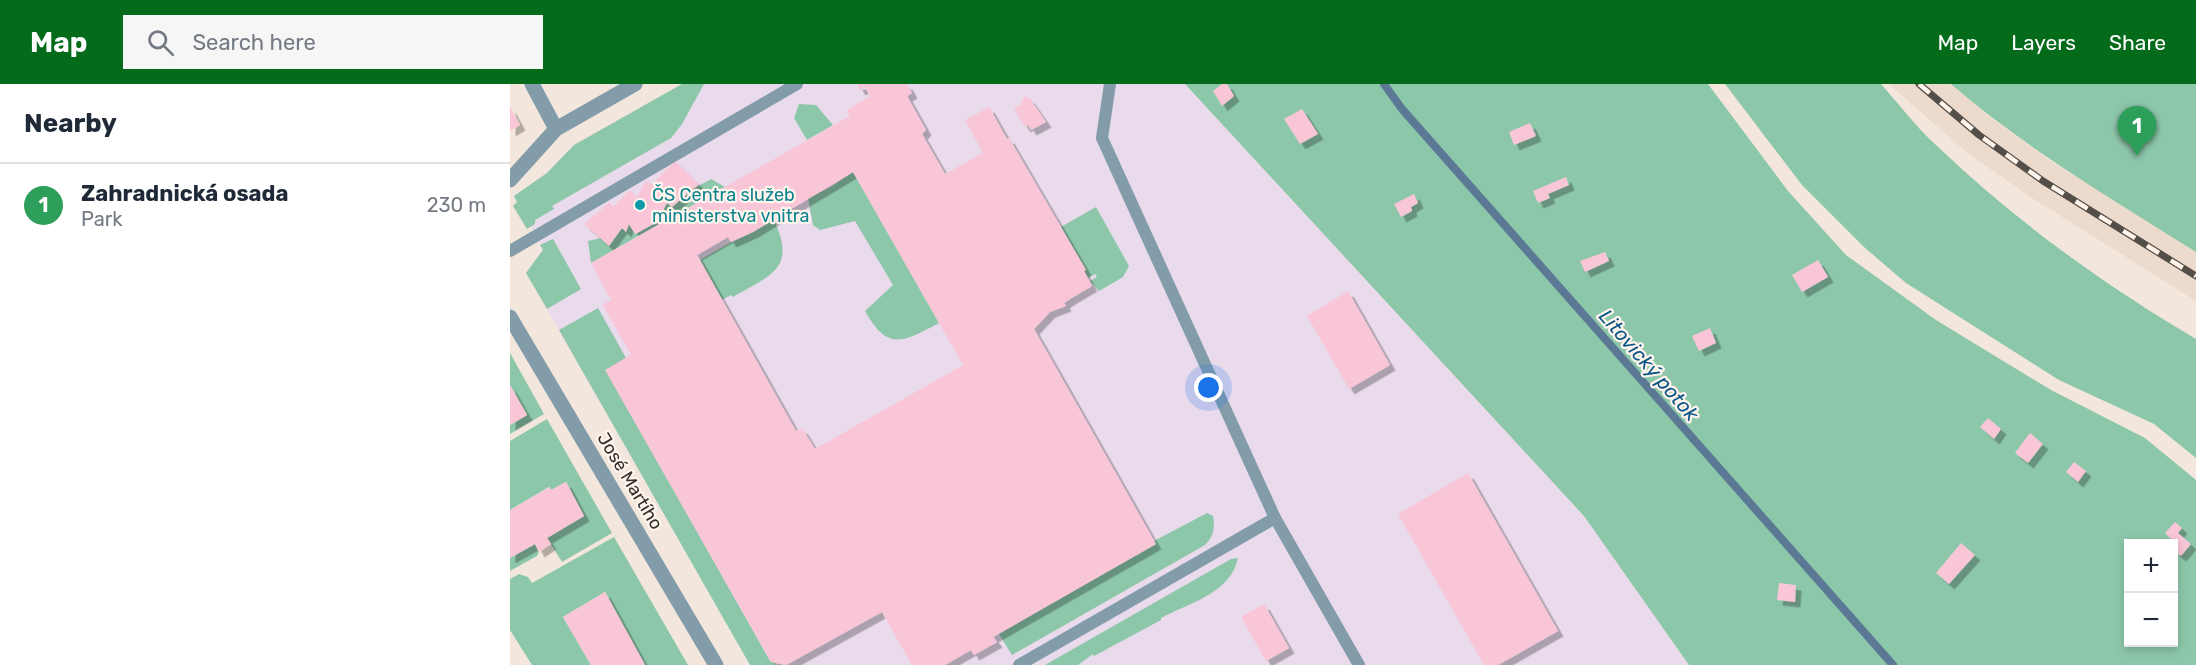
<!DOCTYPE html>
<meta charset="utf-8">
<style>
body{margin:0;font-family:Rubik,sans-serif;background:#f6f6f7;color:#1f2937}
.controls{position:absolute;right:18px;bottom:18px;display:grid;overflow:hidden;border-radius:0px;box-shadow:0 3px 9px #0003}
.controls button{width:54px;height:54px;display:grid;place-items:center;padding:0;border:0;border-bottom:2px solid #e0e1e3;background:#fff;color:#1f2937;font:30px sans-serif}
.you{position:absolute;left:699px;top:304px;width:21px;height:21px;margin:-15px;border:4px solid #fff;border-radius:50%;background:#1a73e8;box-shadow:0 0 0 9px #1a73e833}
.badge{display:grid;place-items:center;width:39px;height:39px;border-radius:50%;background:#036b19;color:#fff;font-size:20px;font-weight:700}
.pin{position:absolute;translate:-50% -50px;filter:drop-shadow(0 2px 3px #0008)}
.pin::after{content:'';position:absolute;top:32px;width:21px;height:18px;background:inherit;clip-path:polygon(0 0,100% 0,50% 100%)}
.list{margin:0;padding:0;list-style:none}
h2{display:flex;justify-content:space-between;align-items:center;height:78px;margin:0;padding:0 24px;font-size:26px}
h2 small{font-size:20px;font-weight:400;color:#747a83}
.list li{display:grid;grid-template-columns:39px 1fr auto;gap:18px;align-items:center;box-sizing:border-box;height:84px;padding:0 24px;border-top:2px solid #e0e1e3}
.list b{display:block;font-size:22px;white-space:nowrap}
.list p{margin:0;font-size:20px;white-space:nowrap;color:#747a83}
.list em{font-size:20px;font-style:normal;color:#747a83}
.icon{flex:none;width:33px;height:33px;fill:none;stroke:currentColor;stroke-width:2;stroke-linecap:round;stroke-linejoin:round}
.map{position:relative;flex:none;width:1686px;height:581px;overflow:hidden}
header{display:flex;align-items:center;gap:36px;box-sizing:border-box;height:84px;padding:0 30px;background:#036b19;color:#fff}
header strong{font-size:28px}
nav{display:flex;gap:33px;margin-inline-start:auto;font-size:21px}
.search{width:420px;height:54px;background:#f6f6f7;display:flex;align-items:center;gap:15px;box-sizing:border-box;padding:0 21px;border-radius:0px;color:#747a83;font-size:22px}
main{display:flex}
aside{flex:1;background:#fff}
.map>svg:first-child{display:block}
.industrial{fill:#e9daec}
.built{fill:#ecdacc}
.green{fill:#8dc7aa;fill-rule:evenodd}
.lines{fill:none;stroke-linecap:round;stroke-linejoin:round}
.stream{stroke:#5b7995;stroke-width:8}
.building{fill:#f9c6d7;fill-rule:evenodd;filter:url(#shadow)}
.service{stroke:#839caa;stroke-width:12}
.minor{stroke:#839caa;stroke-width:15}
.rail-casing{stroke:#544e49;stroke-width:7}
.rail{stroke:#fff5ed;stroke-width:4.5;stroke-dasharray:14;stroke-linecap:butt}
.culture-dot{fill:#0f9aa8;stroke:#fff5ed;stroke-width:2}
.labels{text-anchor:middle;stroke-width:4.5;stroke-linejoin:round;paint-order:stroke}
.culture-label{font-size:18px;fill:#0d838f;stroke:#fff5ed;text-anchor:start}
.street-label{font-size:18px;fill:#312d29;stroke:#fff5ed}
.water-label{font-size:20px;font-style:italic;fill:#0a5588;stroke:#fff5ed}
</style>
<header>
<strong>Map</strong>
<div class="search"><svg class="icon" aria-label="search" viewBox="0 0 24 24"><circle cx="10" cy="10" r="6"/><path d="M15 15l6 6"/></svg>Search here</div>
<nav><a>Map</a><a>Layers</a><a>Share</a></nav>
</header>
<main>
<aside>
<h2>Nearby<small></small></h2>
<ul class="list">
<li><span class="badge" style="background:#2e9e5b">1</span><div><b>Zahradnická osada</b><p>Park</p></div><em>230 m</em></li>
</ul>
</aside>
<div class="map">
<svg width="1686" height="581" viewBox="0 0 1686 581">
<defs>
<filter id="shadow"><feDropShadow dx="5.5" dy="5.5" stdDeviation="0" flood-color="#0004"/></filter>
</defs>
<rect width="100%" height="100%" fill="#f3e7dd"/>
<!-- industrial -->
<polygon class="industrial" points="172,0 675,0 1074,432 1179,581 240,581 16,189 33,165 4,112 37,89 64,61"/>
<!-- built -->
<polygon class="built" points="1379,0 1441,0 1482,35 1545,80 1686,168 1686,217 1522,114 1456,68"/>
<!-- green -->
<g class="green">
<polygon points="172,0 194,0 172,40 161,54 42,122 44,125 25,136 25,140 17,145 3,122 7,118 4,112 37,89 64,61"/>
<path d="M675 0H1198L1278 107 1336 171 1426 236 1541 306 1635 354 1686 396V581H1179L1074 432ZM1618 460H1664V558H1618Z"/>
<path d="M1215 0H1371C1389 20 1406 43 1426 61 1504 136 1593 200 1686 255V374L1644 340 1549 296 1396 199 1354 163 1292 101Z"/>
<path d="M1441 0H1686V168C1602 115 1516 65 1441 0Z"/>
<polygon points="289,20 306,21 323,41 297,56 284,34"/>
<path d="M343 88 429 239C393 258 378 268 355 227L383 201 345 137 310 146 303 141 298 114 321 103Z"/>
<polygon points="201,95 215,103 81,179 78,157 99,152 119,140 126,150 147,138 141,128"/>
<polygon points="586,123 619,182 613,193 589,207 580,197 587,193 585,190 578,194 551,143"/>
<path d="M263 134C287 184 263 190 223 213L221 211 212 216 190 176Z"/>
<polygon points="43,155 71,205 37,225 16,189 33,166 30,161"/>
<polygon points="88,224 116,274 96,286 260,577 263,577 266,581 240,581 49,246"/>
<polygon points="0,269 34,330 0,350 0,341 17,331 0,301"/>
<polygon points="37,335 102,449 52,478 37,454 74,432 56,398 41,406 39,403 0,426 0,357"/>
<path d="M697 429 703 432C705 444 704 452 695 461L502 571 489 550 645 460 644 457Z"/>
<polygon points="104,453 178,581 135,581 95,508 53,533 81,581 22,581 0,546 0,495 9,490 18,493 22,499"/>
<polygon points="25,460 29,468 27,472 0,487 0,474"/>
<path d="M728 474C721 510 676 520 651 534V536L584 572 583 570 568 581H535L721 475Z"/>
</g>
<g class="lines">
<!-- stream -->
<polyline class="stream" points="874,0 892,25 1383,581"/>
</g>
<!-- building -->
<g class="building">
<path d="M347 0H397L402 9 397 12 416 46 412 50 435 90 473 69 455 36 479 23 497 55 499 54 576 186 574 187 582 202 560 215 554 219 556 222 540 228 524 245 646 460 483 553 487 558 464 571 461 566 435 581H402L372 528 276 581 261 578 95 286 121 271 93 221 101 216 81 179 340 32 337 26 360 12 355 3 350 6ZM343 88 453 281 305 365 292 344 286 347 187 171 218 153 221 158 243 148Z"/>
<polygon points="712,0 717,0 724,12 712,22 703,7"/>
<polygon points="515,12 520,15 536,38 521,46 518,41 515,43 504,25 510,21"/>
<polygon points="0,23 10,41 0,47"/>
<polygon points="792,25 808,50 790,60 774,35"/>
<polygon points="1020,39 1026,52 1004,61 999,48"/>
<polygon points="165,77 189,100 162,123 157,119 147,138 125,150 119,140 116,148 112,144 99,162 74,140 99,119 103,123 120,106 127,113 136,97 142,100"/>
<polygon points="1056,93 1059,101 1038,110 1040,114 1028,119 1023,107"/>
<polygon points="904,110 908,119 901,123 902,127 891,133 884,120"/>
<polygon points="1095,168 1099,177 1075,188 1070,177"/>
<polygon points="1308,176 1318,193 1292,208 1282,191"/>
<polygon points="838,207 880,281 839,305 797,232"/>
<polygon points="1200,244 1206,259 1189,267 1182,252"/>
<polygon points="0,301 17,331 0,341"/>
<polygon points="1478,334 1491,345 1484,355 1470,343"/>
<polygon points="1520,349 1533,360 1518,379 1505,369"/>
<polygon points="1564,378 1576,387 1568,398 1556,388"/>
<polygon points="958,389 1048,547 988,581 974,581 888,430"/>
<polygon points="56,398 74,432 37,454 41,460 29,468 25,460 0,474 0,426 40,403 41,406"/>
<polygon points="1665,438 1672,444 1668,449 1681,460 1671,472 1664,467 1664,460 1660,460 1662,456 1655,449"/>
<polygon points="1451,459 1465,471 1439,500 1426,489"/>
<polygon points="1269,499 1286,501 1285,518 1267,516"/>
<polygon points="95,508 135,581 81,581 53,533"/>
<polygon points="754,520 779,564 756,577 731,533"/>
</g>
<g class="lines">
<!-- service -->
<g class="service">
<polyline points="600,0 592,54 765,434 849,581"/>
<polyline points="0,167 287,0"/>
<polyline points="509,581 765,434"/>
</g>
<!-- minor -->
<g class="minor">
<polyline points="22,0 46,45"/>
<polyline points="0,96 46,45 125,0"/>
<polyline points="0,233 206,581"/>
</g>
<defs>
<polyline id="rail" points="1409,0 1469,51 1533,97 1686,192"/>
</defs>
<!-- rail casing -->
<use href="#rail" class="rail-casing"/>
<!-- rail -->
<use href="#rail" class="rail"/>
</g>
<!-- markers -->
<circle class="culture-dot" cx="130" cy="121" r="6"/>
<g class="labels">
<!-- culture labels -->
<g class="culture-label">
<text x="142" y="117">ČS Centra služeb<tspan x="142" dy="21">ministerstva vnitra</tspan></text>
</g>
<!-- street labels -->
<g class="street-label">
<text transform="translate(120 397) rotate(59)" y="6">José Martího</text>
</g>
<!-- water labels -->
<g class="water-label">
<text transform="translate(1139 281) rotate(49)" y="7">Litovický potok</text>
</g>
</g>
</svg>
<div class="controls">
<button>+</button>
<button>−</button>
</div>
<div class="you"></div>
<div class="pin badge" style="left:1627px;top:72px;background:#2e9e5b">1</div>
</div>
</main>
